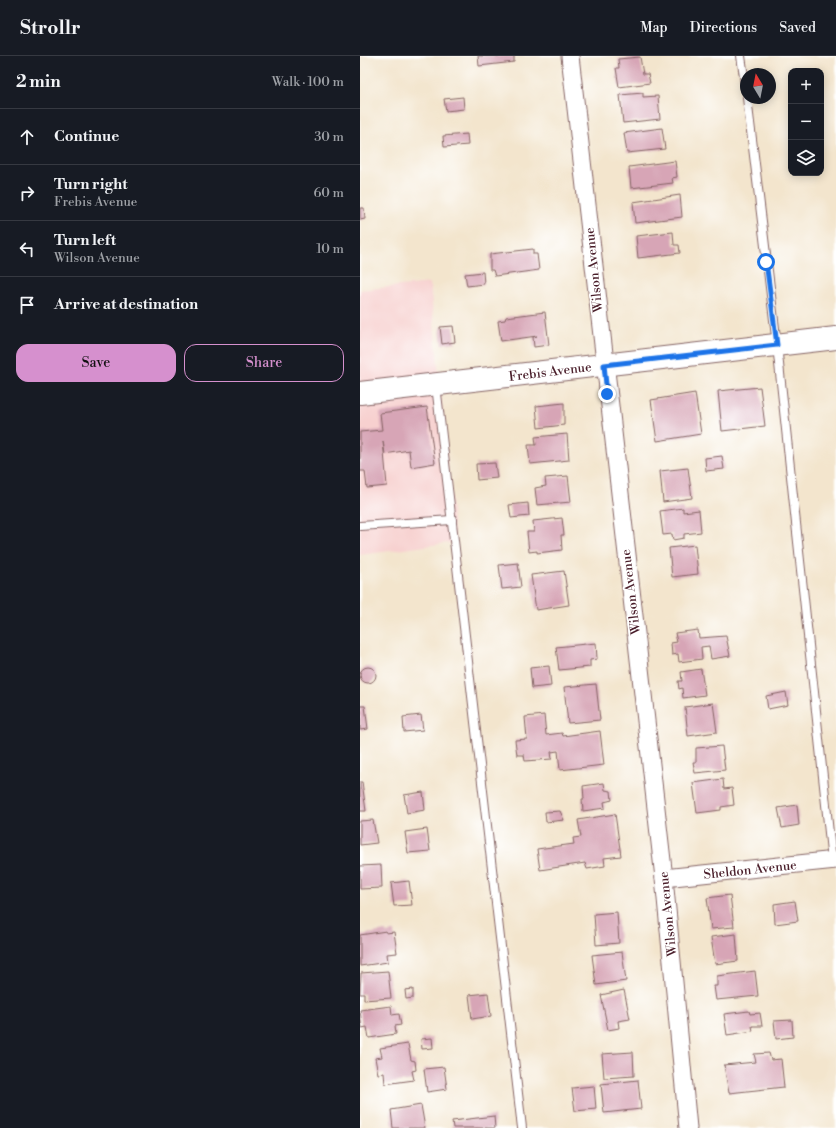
<!DOCTYPE html>
<meta charset="utf-8">
<style>
body{margin:0;font-family:"Libre Bodoni",serif;background:#20242c;color:#f1f3f6}
.controls{position:absolute;right:12px;top:12px;display:grid;overflow:hidden;border-radius:8px;box-shadow:0 2px 10px #0003}
.controls button{width:36px;height:36px;display:grid;place-items:center;padding:0;border:0;border-bottom:1px solid #363941;background:#171b24;color:#f1f3f6;font:20px sans-serif}
.compass{position:absolute;left:380px;top:12px;width:36px;height:36px;border-radius:50%;background:#171b24;box-shadow:0 2px 10px #0003;rotate:350deg}
.stop{position:absolute;width:12px;height:12px;margin:-9px;border:3px solid #1a73e8;border-radius:50%;background:#fff}
.stop.end{background:#1a73e8;border-color:#fff;box-shadow:0 1px 4px #0008}
.list{margin:0;padding:0;list-style:none}
h2{display:flex;justify-content:space-between;align-items:center;height:52px;margin:0;padding:0 16px;font-size:17px}
h2 small{font-size:13px;font-weight:400;color:#9ea1a6}
.list li{display:grid;grid-template-columns:26px 1fr auto;gap:12px;align-items:center;box-sizing:border-box;height:56px;padding:0 16px;border-top:1px solid #363941}
.list b{display:block;font-size:15px;white-space:nowrap}
.list p{margin:0;font-size:13px;white-space:nowrap;color:#9ea1a6}
.list em{font-size:13px;font-style:normal;color:#9ea1a6}
.actions{display:flex;gap:8px;padding:12px 16px}
.actions a{flex:1;padding:9px 0;border:1px solid #d690ce;border-radius:12px;text-align:center;font-size:14px;color:#d690ce}
.actions .main{background:#d690ce;color:#111}
.icon{flex:none;width:22px;height:22px;fill:none;stroke:currentColor;stroke-width:2;stroke-linecap:round;stroke-linejoin:round}
.map{position:relative;flex:none;width:476px;height:1072px;overflow:hidden}
header{display:flex;align-items:center;gap:24px;box-sizing:border-box;height:56px;padding:0 20px;background:#171b24;border-bottom:1px solid #363941}
header strong{font-size:19px}
nav{display:flex;gap:22px;margin-inline-start:auto;font-size:14px}
main{display:flex}
aside{flex:1;background:#171b24}
.map>svg:first-child{display:block}
.built{fill:#f7d0cf}
.building{fill:#d7a5b6}
.lines{fill:none;stroke-linecap:round;stroke-linejoin:round}
.lane-casing{stroke:#856464;stroke-width:10}
.street-casing{stroke:#856464;stroke-width:19}
.secondary-casing{stroke:#856464;stroke-width:24}
.lane{stroke:#fff;stroke-width:8}
.street{stroke:#fff;stroke-width:17}
.secondary{stroke:#fff;stroke-width:22}
.route{stroke:#1a73e8;stroke-width:5}
.labels{text-anchor:middle;stroke-width:3.5;stroke-linejoin:round;paint-order:stroke}
.street-label{font-size:13px;fill:#4a1f2b;stroke:#fff}
</style>
<header>
<strong>Strollr</strong>
<nav><a>Map</a><a>Directions</a><a>Saved</a></nav>
</header>
<main>
<aside>
<h2>2 min<small>Walk · 100 m</small></h2>
<ul class="list">
<li><svg class="icon" aria-label="ahead" viewBox="0 0 24 24"><path d="M12 20V5M6 11l6-6 6 6"/></svg><div><b>Continue</b></div><em>30 m</em></li>
<li><svg class="icon" aria-label="right" viewBox="0 0 24 24"><path d="M7 20v-9h11M14 6l5 5-5 5"/></svg><div><b>Turn right</b><p>Frebis Avenue</p></div><em>60 m</em></li>
<li><svg class="icon" aria-label="left" viewBox="0 0 24 24"><path d="M17 20v-9H6M10 6l-5 5 5 5"/></svg><div><b>Turn left</b><p>Wilson Avenue</p></div><em>10 m</em></li>
<li><svg class="icon" aria-label="arrive" viewBox="0 0 24 24"><path d="M6 21V4h12l-3 4 3 4H6"/></svg><div><b>Arrive at destination</b></div></li>
</ul>
<div class="actions"><a class="main">Save</a><a>Share</a></div>
</aside>
<div class="map">
<svg width="476" height="1072" viewBox="0 0 476 1072">
<rect width="100%" height="100%" fill="#fff"/>
<filter id="ink" filterUnits="userSpaceOnUse"><feTurbulence type="fractalNoise" baseFrequency=".025" numOctaves="2"/><feDisplacementMap in="SourceGraphic" scale="8" xChannelSelector="R" yChannelSelector="G"/><feConvolveMatrix kernelMatrix="1 2 1 2 8 2 1 2 1" color-interpolation-filters="sRGB"/></filter>
<filter id="wash" filterUnits="userSpaceOnUse"><feTurbulence type="fractalNoise" baseFrequency=".012" numOctaves="4" result="noise"/><feDisplacementMap in="SourceGraphic" scale="16" xChannelSelector="R" yChannelSelector="G"/><feGaussianBlur stdDeviation="0.9" result="paint"/><feColorMatrix in="noise" values="0 0 0 0 0 0 0 0 0 0 0 0 0 0 0 0 0 1.4 0 .05"/><feComposite in="paint" operator="in"/></filter>
<g filter="url(#wash)">
<rect width="100%" height="100%" fill="#f3e5cd"/>
<!-- built -->
<polygon class="built" points="70,227 95,486 0,499 0,234"/>
<g id="blocks">
<!-- building -->
<g class="building">
<polygon points="118,0 154,0 154,6 119,10"/>
<polygon points="280,1 283,18 288,18 290,27 259,31 256,12 259,12 258,3"/>
<polygon points="283,37 283,41 298,40 300,63 263,67 260,39"/>
<polygon points="103,41 104,53 86,55 84,43"/>
<polygon points="302,72 305,93 267,97 264,77"/>
<polygon points="107,78 108,89 84,91 83,80"/>
<polygon points="315,105 317,121 312,122 313,127 271,132 269,111"/>
<polygon points="320,139 322,161 275,167 273,146"/>
<polygon points="0,152 4,152 5,163 0,164"/>
<polygon points="313,176 314,189 319,189 320,197 278,202 276,180"/>
<polygon points="173,193 173,198 177,198 179,214 135,220 133,214 130,214 130,198"/>
<polygon points="123,216 124,228 107,230 105,218"/>
<polygon points="185,256 189,289 174,291 173,281 177,280 141,285 138,265 145,264 146,261"/>
<polygon points="93,270 95,286 82,288 80,271"/>
<polygon points="400,331 405,370 362,375 358,335"/>
<polygon points="335,337 341,378 297,385 291,344"/>
<polygon points="204,347 204,369 178,372 176,350"/>
<polygon points="67,351 75,407 51,411 49,394 25,398 23,385 27,430 7,432 5,415 0,415 0,376 22,374 20,357"/>
<polygon points="207,378 209,404 170,408 168,389 176,389 175,381"/>
<polygon points="362,400 364,413 346,415 345,402"/>
<polygon points="135,407 137,422 117,424 116,408"/>
<polygon points="328,412 332,442 303,446 300,415"/>
<polygon points="208,420 211,446 177,449 175,432 186,430 185,422"/>
<polygon points="168,447 169,460 151,462 149,449"/>
<polygon points="323,452 323,456 339,454 341,476 324,478 324,482 313,484 312,478 303,479 300,455"/>
<polygon points="202,462 204,479 201,479 202,494 177,497 177,495 169,496 167,476 174,476 173,465"/>
<polygon points="335,489 338,518 312,521 309,492"/>
<polygon points="158,507 161,531 142,533 139,509"/>
<polygon points="204,515 209,549 176,554 171,519"/>
<polygon points="338,574 339,582 366,580 370,600 351,603 349,590 341,591 342,603 319,606 318,598 312,599 311,587 317,586 315,577"/>
<polygon points="236,587 237,603 230,604 230,611 199,614 196,591"/>
<polygon points="189,610 191,630 172,632 170,612"/>
<circle cx="8" cy="619" r="8"/>
<polygon points="341,613 345,639 323,642 322,632 319,633 318,625 322,625 321,616"/>
<polygon points="236,628 240,664 208,667 204,631"/>
<polygon points="426,636 428,649 408,653 406,640"/>
<polygon points="353,647 357,676 328,680 325,651"/>
<polygon points="0,650 5,650 8,673 0,674"/>
<polygon points="61,659 63,674 44,676 43,661"/>
<polygon points="184,659 186,679 202,677 203,680 240,675 244,709 200,714 198,695 191,696 192,703 165,705 164,699 157,699 155,684 167,683 165,661"/>
<polygon points="362,690 365,714 335,717 333,706 336,706 336,692"/>
<polygon points="363,723 364,733 372,732 374,749 361,751 361,754 337,757 333,727"/>
<polygon points="0,726 2,726 6,755 0,755"/>
<polygon points="244,727 245,734 251,735 252,744 244,746 245,752 223,755 222,743 224,743 223,730"/>
<polygon points="63,736 65,754 47,757 44,739"/>
<polygon points="437,749 439,769 422,772 418,752"/>
<polygon points="200,755 204,764 186,766 185,756"/>
<polygon points="255,758 261,800 244,802 245,810 227,813 225,807 180,814 177,793 214,788 213,782 221,781 218,764"/>
<polygon points="13,764 17,787 0,789 0,765"/>
<polygon points="67,773 70,795 48,797 45,776"/>
<polygon points="21,809 22,832 0,833 0,810"/>
<polygon points="49,825 52,849 34,850 31,827"/>
<polygon points="370,839 374,871 351,873 347,842"/>
<polygon points="435,845 438,865 415,868 414,848"/>
<polygon points="257,856 259,887 236,889 234,858"/>
<polygon points="26,875 26,877 34,876 37,897 27,898 28,906 0,910 0,879"/>
<polygon points="376,878 378,905 355,908 351,881"/>
<polygon points="262,896 266,925 236,929 232,899"/>
<polygon points="28,915 31,942 4,944 4,938 0,938 1,917"/>
<polygon points="395,915 398,940 356,944 354,930 357,930 357,920"/>
<polygon points="53,933 53,942 46,943 45,934"/>
<polygon points="264,934 270,963 258,965 259,972 248,974 241,939"/>
<polygon points="128,937 131,960 112,963 109,939"/>
<polygon points="31,950 32,959 39,958 41,969 35,970 36,978 9,982 7,971 2,972 0,954"/>
<polygon points="389,955 390,958 400,957 402,970 392,970 393,975 367,979 364,958"/>
<polygon points="432,964 433,981 416,983 414,965"/>
<polygon points="72,982 73,992 62,993 61,983"/>
<polygon points="48,988 51,1004 55,1005 56,1014 52,1015 54,1024 25,1028 24,1017 18,1018 15,1002 22,1001 20,992"/>
<polygon points="273,996 274,1020 244,1022 242,998"/>
<polygon points="409,997 411,1004 421,1003 424,1031 369,1037 364,1009 396,1006 394,998"/>
<polygon points="84,1011 87,1033 67,1036 64,1013"/>
<polygon points="278,1024 281,1053 244,1057 241,1028"/>
<polygon points="234,1030 236,1053 215,1055 212,1032"/>
<polygon points="61,1049 65,1072 33,1072 31,1054"/>
<polygon points="134,1060 135,1072 93,1072 92,1065"/>
</g>
</g>
</g>
<g filter="url(#ink)">
<use href="#blocks" fill-opacity="0" stroke="#856464" stroke-width="1"/>
<g class="lines">
<defs>
<g id="lane">
<polyline points="381,0 386,35"/>
<polyline points="387,42 417,289 472,805"/>
<polyline points="76,329 162,1072"/>
<polyline points="0,470 92,464"/>
</g>
<g id="street">
<polyline points="210,0 304,822 328,1072"/>
<polyline points="304,822 476,804"/>
</g>
<polyline id="secondary" points="0,337 476,282"/>
</defs>
<!-- lane casing -->
<use href="#lane" class="lane-casing"/>
<!-- street casing -->
<use href="#street" class="street-casing"/>
<!-- secondary casing -->
<use href="#secondary" class="secondary-casing"/>
<!-- lane -->
<use href="#lane" class="lane"/>
<!-- street -->
<use href="#street" class="street"/>
<!-- secondary -->
<use href="#secondary" class="secondary"/>
</g>
</g>
<g class="lines" filter="url(#ink)">
<!-- route -->
<polyline class="route" points="247,338 244,309 417,289 406,206"/>
</g>
<g class="labels">
<!-- street labels -->
<g class="street-label">
<text transform="translate(233 214) rotate(-96)" y="5">Wilson Avenue</text>
<text transform="translate(190 315) rotate(-7)" y="5">Frebis Avenue</text>
<text transform="translate(270 536) rotate(-97)" y="5">Wilson Avenue</text>
<text transform="translate(390 813) rotate(-6)" y="5">Sheldon Avenue</text>
<text transform="translate(307 858) rotate(-96)" y="5">Wilson Avenue</text>
</g>
</g>
</svg>
<div class="controls">
<button>+</button>
<button>−</button>
<button><svg class="icon" aria-label="layers" viewBox="0 0 24 24"><path d="M12 4l9 5-9 5-9-5zM3 14l9 5 9-5"/></svg></button>
</div>
<svg class="compass" viewBox="-18 -18 36 36"><path d="M0-13l5 13h-10z" fill="#e53935"/><path d="M0 13l5-13h-10z" fill="#9ea1a6"/></svg>
<div class="stop" style="left:406px;top:206px"></div>
<div class="stop end" style="left:247px;top:338px"></div>
</div>
</main>
